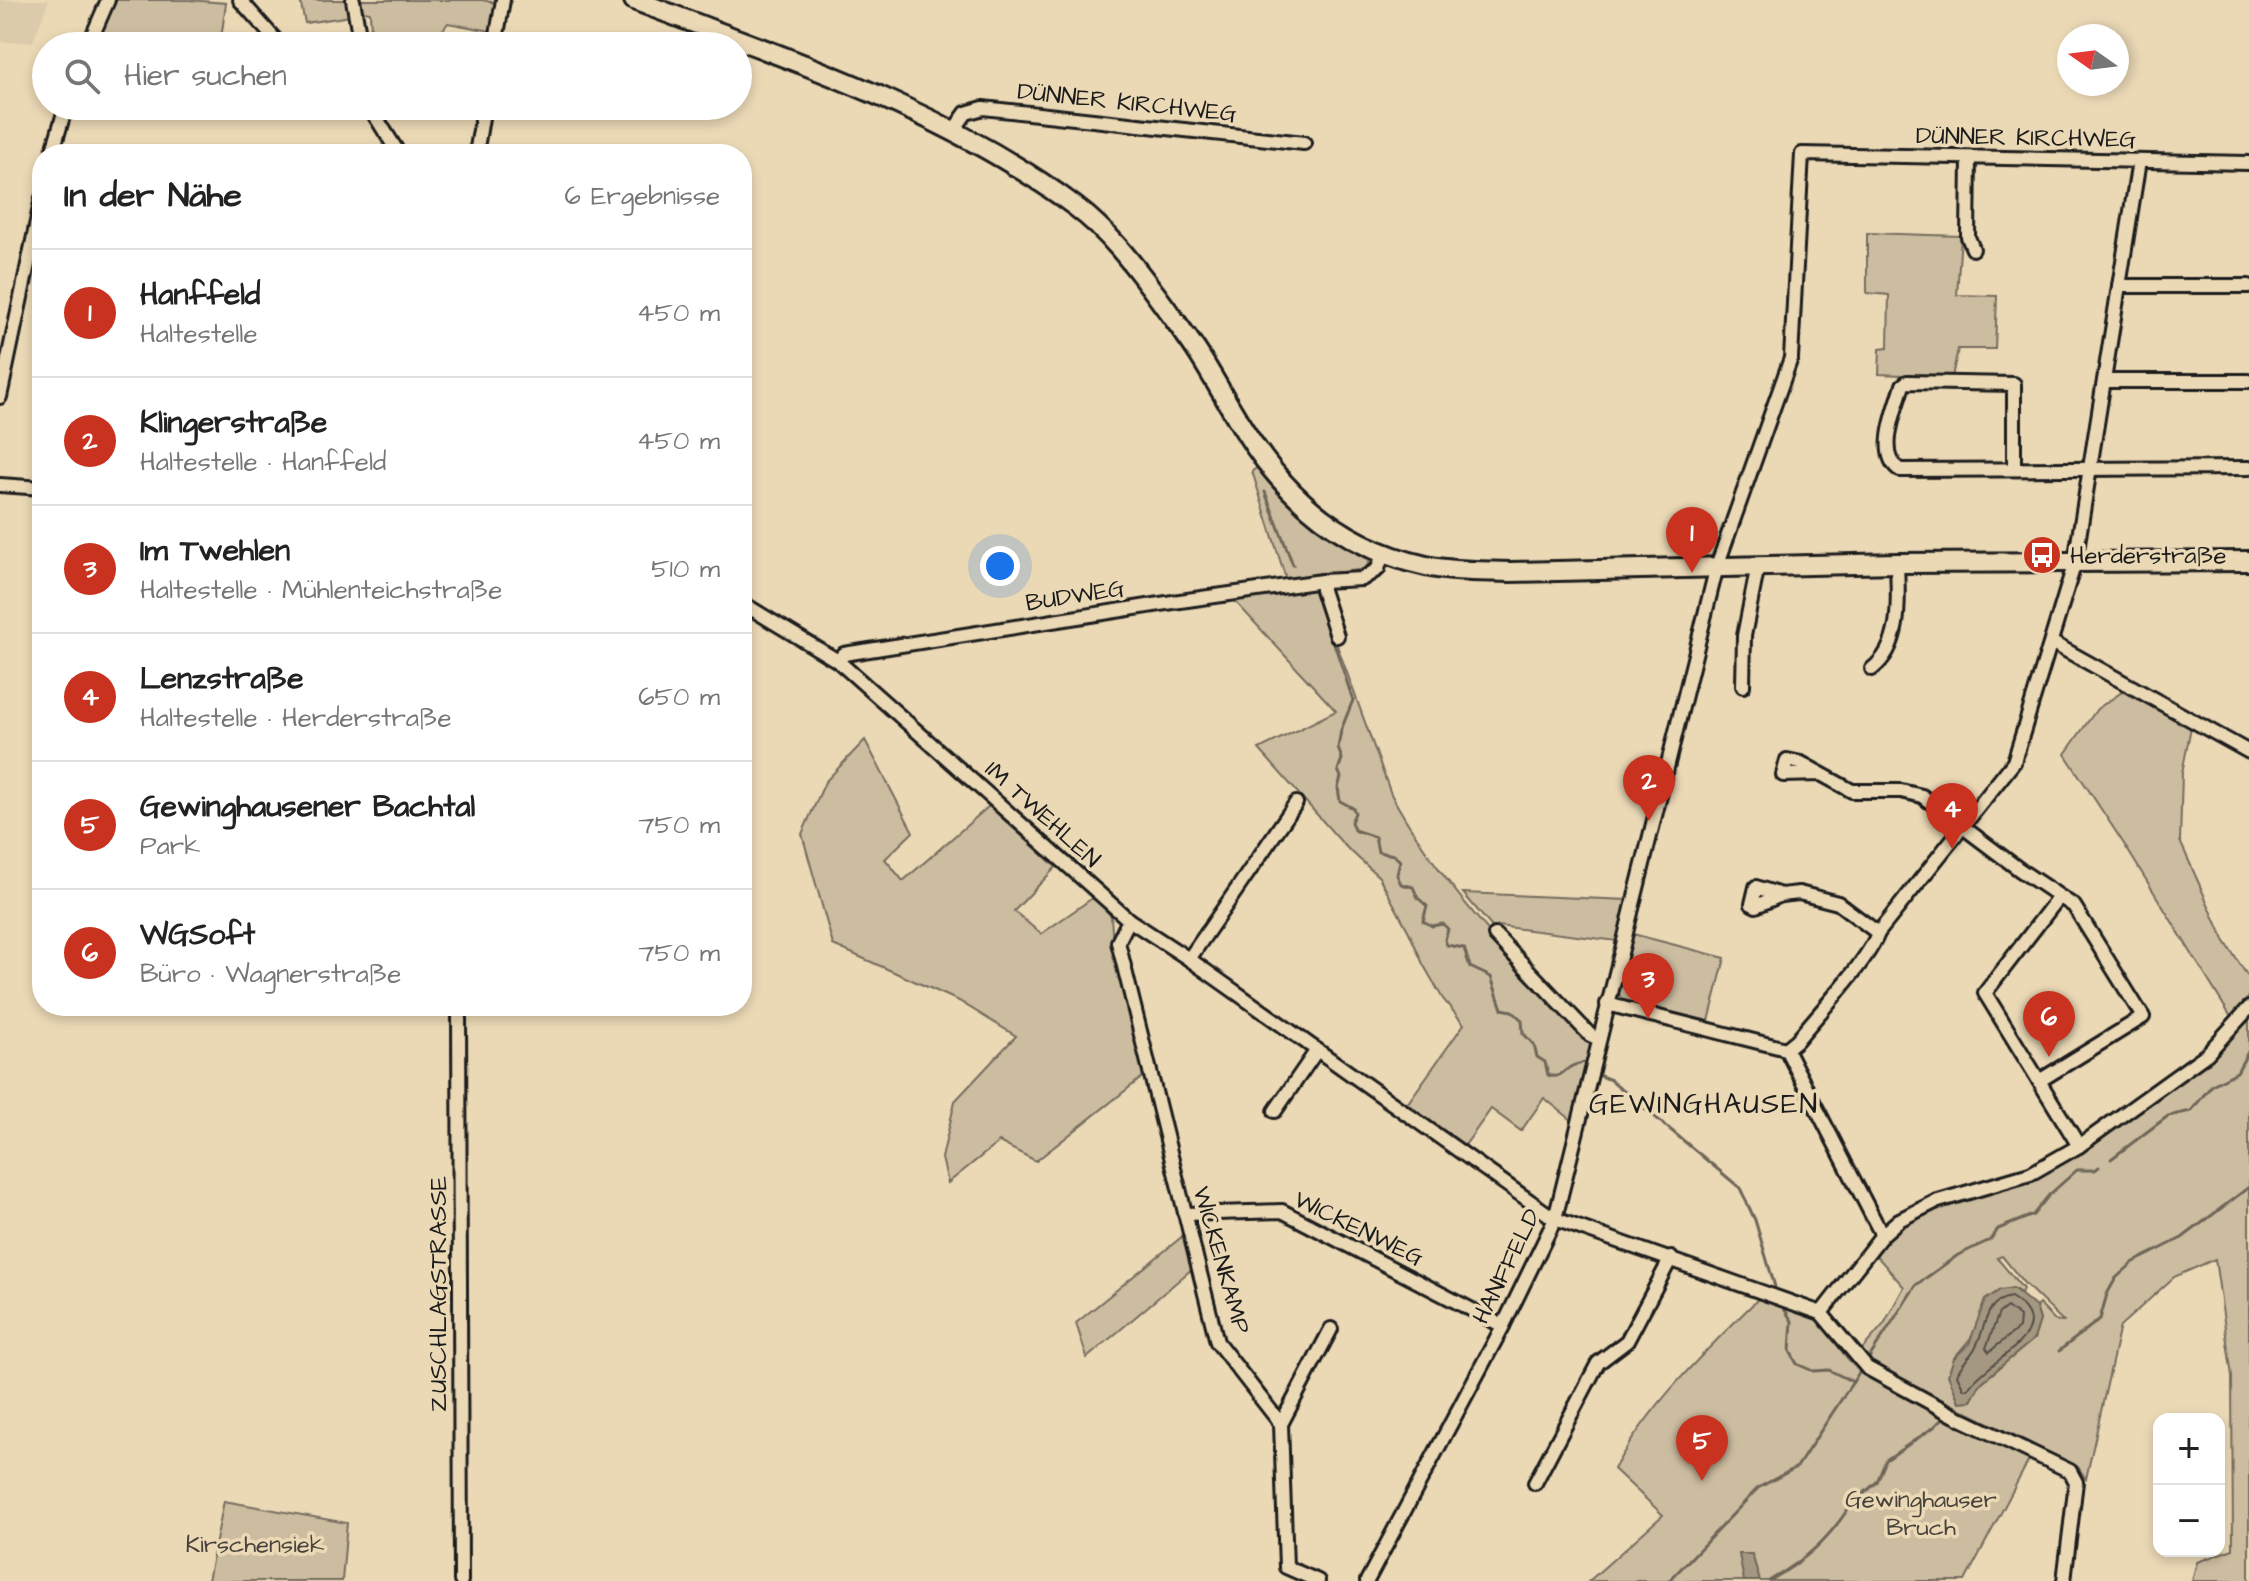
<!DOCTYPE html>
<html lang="de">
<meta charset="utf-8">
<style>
body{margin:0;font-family:"Architects Daughter",sans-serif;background:#f2f2f2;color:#222}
.controls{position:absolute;right:24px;bottom:24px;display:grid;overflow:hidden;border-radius:16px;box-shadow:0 4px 12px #0003}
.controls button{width:72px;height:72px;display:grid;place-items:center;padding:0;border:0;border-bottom:2px solid #e0e0e0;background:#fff;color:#222;font:40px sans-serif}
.compass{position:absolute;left:2057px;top:24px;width:72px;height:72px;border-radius:50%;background:#fff;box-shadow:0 4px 12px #0003;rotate:284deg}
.you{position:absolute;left:1000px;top:566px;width:28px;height:28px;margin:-20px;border:6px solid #fff;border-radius:50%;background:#1a73e8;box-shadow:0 0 0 12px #1a73e833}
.badge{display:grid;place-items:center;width:52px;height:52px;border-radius:50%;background:#c8321e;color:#fff;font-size:26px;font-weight:700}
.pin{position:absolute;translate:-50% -66px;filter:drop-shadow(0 2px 4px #0008)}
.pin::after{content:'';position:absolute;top:42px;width:28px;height:24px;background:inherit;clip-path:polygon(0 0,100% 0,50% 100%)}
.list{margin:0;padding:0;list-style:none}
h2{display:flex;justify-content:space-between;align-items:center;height:104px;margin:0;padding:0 32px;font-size:34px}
h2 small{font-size:26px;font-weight:400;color:#767676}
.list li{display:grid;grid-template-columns:52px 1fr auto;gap:24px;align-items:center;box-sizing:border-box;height:128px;padding:0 32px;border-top:2px solid #e0e0e0}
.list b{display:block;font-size:30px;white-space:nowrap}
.list p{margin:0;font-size:26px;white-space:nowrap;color:#767676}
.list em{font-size:26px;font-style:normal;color:#767676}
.icon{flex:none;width:44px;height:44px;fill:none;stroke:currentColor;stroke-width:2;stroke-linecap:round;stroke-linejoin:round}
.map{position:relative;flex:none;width:2249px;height:1581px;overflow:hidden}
.search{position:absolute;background:#fff;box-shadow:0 4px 12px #0003;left:32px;top:32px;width:720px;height:88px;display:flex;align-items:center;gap:20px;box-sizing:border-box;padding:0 28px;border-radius:44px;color:#767676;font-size:30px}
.panel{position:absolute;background:#fff;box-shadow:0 4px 12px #0003;left:32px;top:144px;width:720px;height:872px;border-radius:32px}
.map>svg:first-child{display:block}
.built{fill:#dccbab}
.green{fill:#cdbda0;stroke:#746c5e;stroke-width:2;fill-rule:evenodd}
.water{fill:#a49882;stroke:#6e6659;stroke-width:2}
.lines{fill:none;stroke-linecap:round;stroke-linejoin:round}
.shore{stroke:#524e45;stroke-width:2}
.stream{stroke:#6e6659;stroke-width:3}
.street-casing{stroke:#1c1c1c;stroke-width:18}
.secondary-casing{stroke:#1c1c1c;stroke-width:24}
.street{stroke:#ebd9b6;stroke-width:12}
.secondary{stroke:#ebd9b6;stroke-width:18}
.labels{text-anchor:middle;stroke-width:7;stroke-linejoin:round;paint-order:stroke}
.street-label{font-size:24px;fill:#1c1c1c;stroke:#ebd9b6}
.poi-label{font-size:24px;fill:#1c1c1c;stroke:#ebd9b6;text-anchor:start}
.park-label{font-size:24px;fill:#48443d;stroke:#ebd9b6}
.quarter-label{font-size:28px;letter-spacing:2px;fill:#1c1c1c;stroke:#ebd9b6}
</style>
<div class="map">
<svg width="2249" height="1581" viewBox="0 0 2249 1581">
<rect width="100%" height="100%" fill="#ebd9b6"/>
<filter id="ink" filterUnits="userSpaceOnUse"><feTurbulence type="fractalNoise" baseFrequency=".0125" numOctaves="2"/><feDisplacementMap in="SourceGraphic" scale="16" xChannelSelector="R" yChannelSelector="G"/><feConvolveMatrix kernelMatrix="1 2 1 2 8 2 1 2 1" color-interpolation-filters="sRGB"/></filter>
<g filter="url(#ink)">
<!-- built -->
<polygon class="built" points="0,0 49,0 33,42 0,42"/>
<!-- green -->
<g class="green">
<polygon points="113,0 189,0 226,3 220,46 157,46 98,37"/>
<polygon points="300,0 348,0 351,16 305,23"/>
<polygon points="356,0 482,0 496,3 491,31 448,23 436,39 371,31 370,12 358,10"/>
<polygon points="1867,233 1961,236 1957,295 1997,296 1995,349 1958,349 1952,377 1879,374 1880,349 1888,348 1889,295 1867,293"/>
<path d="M1257 468C1288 507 1324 538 1370 560L1366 569 1286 579 1252 471Z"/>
<path d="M1300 589 1317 590 1391 794C1442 889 1520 965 1591 1045L1573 1121 1544 1098 1521 1131 1491 1109 1463 1148 1405 1107 1464 1024 1443 999 1423 964 1409 932 1379 877 1344 845 1259 749 1336 711 1233 599Z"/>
<polygon points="2125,690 2191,727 2182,773 2180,841 2224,940 2249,978 2249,997 2231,1017 2124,844 2065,754 2097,709"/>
<polygon points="865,740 913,832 885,859 903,881 989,806 1056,867 1014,911 1041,934 1094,897 1111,916 1113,948 1145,1075 1036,1161 999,1142 948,1183 942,1158 955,1101 1016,1036 959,1001 833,945 802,834 825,782"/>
<polygon points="1463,893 1628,900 1617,941 1498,926 1496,932"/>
<polygon points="1629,933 1725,958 1709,1021 1622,1000 1618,992"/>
<path d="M2249 1020V1581H2192L2197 1562 2233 1549 2232 1376 2215 1259 2174 1277 2120 1326 2086 1479 2078 1467 1868 1363 1858 1354 1884 1324 1904 1287 1874 1253 1890 1233 1935 1207 2035 1179 2090 1146 2211 1058ZM2002 1256 2023 1282 2063 1321H2056L2039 1304 2036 1307 2040 1320 2034 1339 1981 1383 1971 1401 1954 1358 2013 1288 2021 1293 2023 1289 1997 1258Z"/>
<polygon points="1184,1235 1192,1269 1087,1358 1076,1323"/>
<path d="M1759 1298 1815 1317 1848 1359 1862 1372 1949 1420 2030 1458 1965 1581H1589L1663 1515 1614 1469C1650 1404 1706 1350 1759 1298Z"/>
<polygon points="224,1501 347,1523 342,1581 208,1581"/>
</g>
<!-- water -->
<g class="water">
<polygon points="2013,1288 2036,1307 2040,1320 2034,1339 1981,1383 1971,1401 1959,1402 1948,1375 1954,1358 1969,1344 1985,1300 2000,1290"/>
<polygon points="1739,1554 1752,1554 1760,1581 1744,1581"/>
</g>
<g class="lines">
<!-- shore -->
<g class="shore">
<path d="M2011 1297C2066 1331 1986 1360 1968 1389H1964L1957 1375C1961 1363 1969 1359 1975 1348 1987 1328 1983 1301 2011 1297Z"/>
<polygon points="2007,1307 2020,1317 2019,1328 1989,1352 1986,1348 1999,1313"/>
</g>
<!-- stream -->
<g class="stream">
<polyline points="1265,492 1293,565"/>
<path d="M1332 637 1353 700 1341 730 1338 748 1342 759 1338 770 1341 777 1338 788 1340 801 1353 808 1355 813 1351 822 1354 830 1375 837 1378 852 1394 855 1400 861 1397 875 1401 884 1413 887 1418 898 1427 906 1423 921 1432 926 1443 924 1448 929 1445 940 1447 945 1464 948 1470 967 1491 977 1502 1009 1512 1011 1522 1020 1523 1033 1534 1045 1537 1057 1545 1062 1548 1075C1559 1079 1561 1073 1569 1068 1574 1064 1581 1063 1587 1062"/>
<polyline points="1595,1074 1611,1080 1740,1188 1755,1220 1775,1287"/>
<polyline points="2111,1159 2168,1116 2191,1111 2212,1085 2237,1072 2249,1050"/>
<polyline points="1782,1306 1792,1321 1790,1351 1797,1364 1813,1371 1829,1370 1853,1382"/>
<polyline points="2059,1351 2100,1319 2107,1294 2116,1278 2134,1262 2182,1238 2249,1187"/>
<polyline points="1867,1361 1916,1285 1958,1255 1990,1240 1998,1229 2033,1215 2049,1195 2077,1170 2095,1170 2099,1167"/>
<polyline points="1862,1495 1877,1482 1886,1460 1934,1427 1947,1414"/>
<polyline points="1669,1581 1758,1488 1797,1467 1860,1371"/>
<path d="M1769 1581C1806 1560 1829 1539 1852 1503"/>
</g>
<defs>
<g id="street">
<polyline points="240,0 281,46"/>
<polyline points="353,0 361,46"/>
<polyline points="88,46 108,0"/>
<polyline points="495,46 503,0"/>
<polyline points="369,106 399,154"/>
<polyline points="954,130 966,113 983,108 1304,143"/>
<polyline points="52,154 66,106"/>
<polyline points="476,154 484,106"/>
<polyline points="1969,158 1968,237 1973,249"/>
<polyline points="2119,286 2249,286"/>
<polyline points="2104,381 2249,381"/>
<polyline points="0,397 42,198"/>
<path d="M2014 468V384L1907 382 1903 385C1896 408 1876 455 1900 470L2249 468"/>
<polyline points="0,485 42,488"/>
<polyline points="1322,581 1322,590 1337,636"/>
<polyline points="742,603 838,661 1129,920 1189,959 1555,1219 1821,1313 1867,1368 1955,1416 2070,1471 2076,1482 2064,1581"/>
<polyline points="2051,642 2249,752"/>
<polyline points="838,661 844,654 1173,602 1322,581 1362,579 1378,569 1383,553"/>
<path d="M1872 669C1903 645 1898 599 1897 563"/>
<polyline points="1743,686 1744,636 1758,565"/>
<polyline points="1821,774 1783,775 1787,760 1801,763 1852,791 1901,791 1922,796 2020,870 2074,906 2143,1017 2039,1081"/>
<polyline points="1781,895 1756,906 1752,904 1756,887 1781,895 1799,893 1838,903 1878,933"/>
<polyline points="2059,897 1985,993 2079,1146"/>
<polyline points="1129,920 1118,942 1217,1342 1281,1424 1286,1567 1318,1581"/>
<polyline points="1495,935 1590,1035 1599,1039"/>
<polyline points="1189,959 1296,803"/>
<polyline points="1607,1004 1786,1049 1882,1235"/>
<polyline points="459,1006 461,1581"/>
<path d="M1786 1049 1797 1040C1817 1015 1869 960 1878 933L2014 762 2075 562 2139 161"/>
<polyline points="1275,1111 1317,1050"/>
<polyline points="1185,1214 1282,1211 1503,1326"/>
<polyline points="1821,1313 1882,1235 1899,1220 1935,1202 2030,1174 2079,1146 2207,1054 2249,1008"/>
<polyline points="1281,1424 1331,1329"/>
<polyline points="1535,1483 1598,1363 1627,1341 1671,1258"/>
<polyline points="1367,1581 1503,1326 1555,1219 1717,566 1791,358 1802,154 2249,163"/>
</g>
<path id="secondary" d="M634 0C786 59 945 109 1076 207 1109 232 1133 264 1157 296 1170 314 1184 332 1196 350 1217 382 1234 417 1256 448 1298 509 1353 550 1426 566 1453 572 1482 571 1510 572L1897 563 2249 561"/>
</defs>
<!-- street casing -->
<use href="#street" class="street-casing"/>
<!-- secondary casing -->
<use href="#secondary" class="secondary-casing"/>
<!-- street -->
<use href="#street" class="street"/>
<!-- secondary -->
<use href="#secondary" class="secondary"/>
</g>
</g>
<!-- icons -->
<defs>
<symbol id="bus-disc" viewBox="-11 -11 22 22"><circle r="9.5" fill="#c8321e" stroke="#ebd9b6"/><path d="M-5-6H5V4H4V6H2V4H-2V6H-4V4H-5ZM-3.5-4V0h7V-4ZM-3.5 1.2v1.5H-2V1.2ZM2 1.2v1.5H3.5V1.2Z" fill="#fff"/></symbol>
</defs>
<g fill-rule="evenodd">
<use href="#bus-disc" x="2020" y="533" width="44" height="44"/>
</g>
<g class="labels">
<!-- street labels -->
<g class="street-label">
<text transform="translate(1127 102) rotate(6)" y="8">DÜNNER KIRCHWEG</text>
<text transform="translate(2026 137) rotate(1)" y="8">DÜNNER KIRCHWEG</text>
<text transform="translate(1075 595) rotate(-9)" y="8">BUDWEG</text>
<text transform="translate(1043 814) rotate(42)" y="8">IM TWEHLEN</text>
<text transform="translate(1359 1228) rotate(26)" y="8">WICKENWEG</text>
<text transform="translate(1222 1260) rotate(74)" y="8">WICKENKAMP</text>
<text transform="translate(1506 1266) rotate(-64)" y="8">HANFFELD</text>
<text transform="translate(438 1294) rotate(-90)" y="8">ZUSCHLAGSTRASSE</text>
</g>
<!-- poi labels -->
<g class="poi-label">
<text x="2070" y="563">Herderstraße</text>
</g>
<!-- park labels -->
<g class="park-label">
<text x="1921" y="1507">Gewinghauser<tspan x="1921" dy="28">Bruch</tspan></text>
<text x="255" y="1552">Kirschensiek</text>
</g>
<!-- quarter labels -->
<g class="quarter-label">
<text x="1704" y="1113">GEWINGHAUSEN</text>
</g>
</g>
</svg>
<div class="controls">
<button>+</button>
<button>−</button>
</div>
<svg class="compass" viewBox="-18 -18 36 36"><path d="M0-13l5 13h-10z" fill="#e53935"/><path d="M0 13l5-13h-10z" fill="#767676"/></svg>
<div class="you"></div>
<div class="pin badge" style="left:1692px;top:573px">1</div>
<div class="pin badge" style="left:1649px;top:821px">2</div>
<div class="pin badge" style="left:1648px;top:1019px">3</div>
<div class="pin badge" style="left:1952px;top:849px">4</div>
<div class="pin badge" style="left:1702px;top:1481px">5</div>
<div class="pin badge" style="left:2049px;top:1057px">6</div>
<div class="search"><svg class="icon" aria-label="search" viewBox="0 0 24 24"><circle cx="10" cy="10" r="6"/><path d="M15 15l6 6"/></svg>Hier suchen</div>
<section class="panel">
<h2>In der Nähe<small>6 Ergebnisse</small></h2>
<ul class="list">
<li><span class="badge">1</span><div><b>Hanffeld</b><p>Haltestelle</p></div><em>450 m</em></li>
<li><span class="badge">2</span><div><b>Klingerstraße</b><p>Haltestelle · Hanffeld</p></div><em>450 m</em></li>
<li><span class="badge">3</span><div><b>Im Twehlen</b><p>Haltestelle · Mühlenteichstraße</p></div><em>510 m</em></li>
<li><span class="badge">4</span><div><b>Lenzstraße</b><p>Haltestelle · Herderstraße</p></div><em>650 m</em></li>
<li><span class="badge">5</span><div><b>Gewinghausener Bachtal</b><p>Park</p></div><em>750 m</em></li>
<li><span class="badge">6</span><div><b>WGSoft</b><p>Büro · Wagnerstraße</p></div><em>750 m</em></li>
</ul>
</section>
</div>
